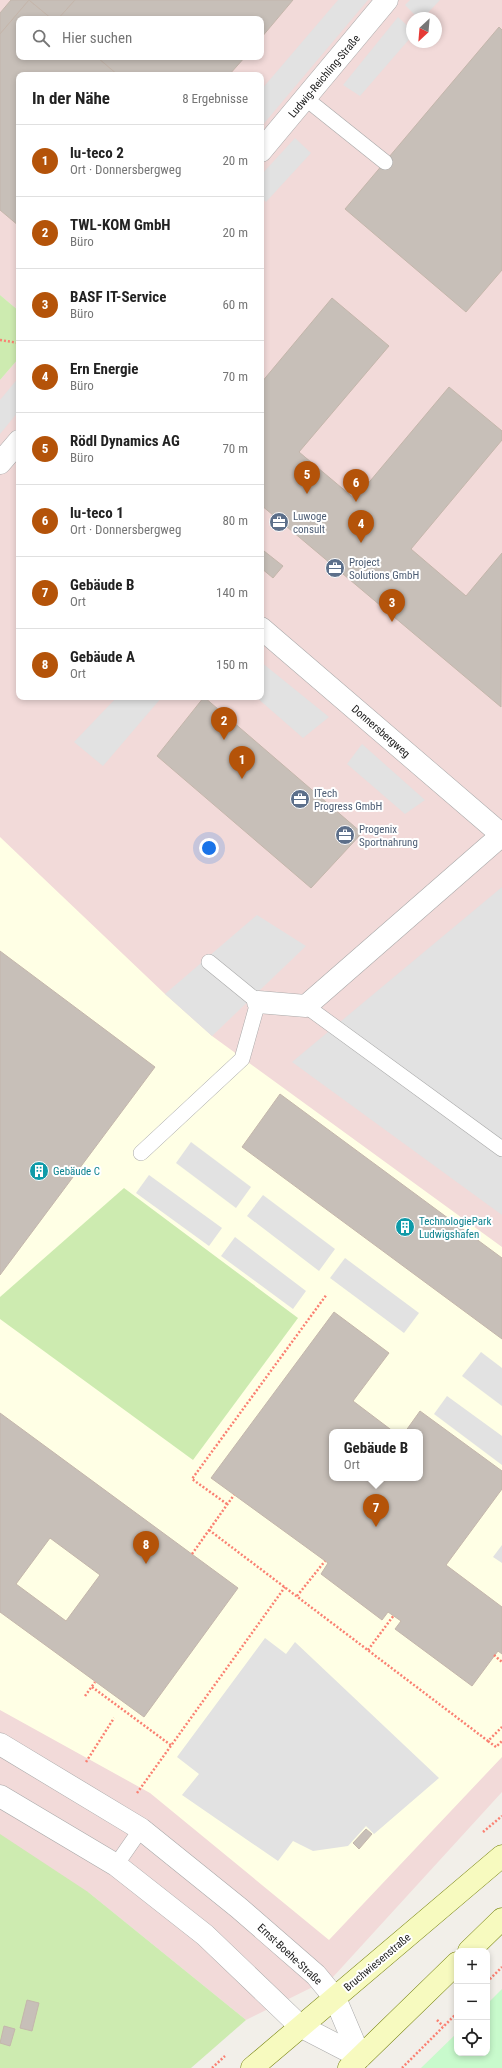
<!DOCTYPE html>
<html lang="de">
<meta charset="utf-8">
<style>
body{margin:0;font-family:"Roboto Condensed",sans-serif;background:#f2f2f2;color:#222}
.controls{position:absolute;right:12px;bottom:12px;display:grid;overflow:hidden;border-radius:8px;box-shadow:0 2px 6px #0003}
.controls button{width:36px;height:36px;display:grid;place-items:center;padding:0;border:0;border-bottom:1px solid #e0e0e0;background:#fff;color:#222;font:20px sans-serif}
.compass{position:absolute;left:406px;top:12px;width:36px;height:36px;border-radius:50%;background:#fff;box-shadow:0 2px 6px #0003;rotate:206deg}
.you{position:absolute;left:209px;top:848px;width:14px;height:14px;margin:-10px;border:3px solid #fff;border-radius:50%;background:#1a73e8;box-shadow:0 0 0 6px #1a73e833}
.badge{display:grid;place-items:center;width:26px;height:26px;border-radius:50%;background:#b45309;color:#fff;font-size:13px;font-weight:700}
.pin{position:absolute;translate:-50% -33px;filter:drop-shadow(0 1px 2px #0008)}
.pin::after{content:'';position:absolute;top:21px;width:14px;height:12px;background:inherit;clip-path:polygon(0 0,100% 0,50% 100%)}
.popup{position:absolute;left:329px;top:1429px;width:94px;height:52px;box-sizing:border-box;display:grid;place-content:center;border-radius:8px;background:#fff;filter:drop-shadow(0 1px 3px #0005);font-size:13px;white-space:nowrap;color:#767676}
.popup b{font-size:15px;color:#222}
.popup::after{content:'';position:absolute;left:50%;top:100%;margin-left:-8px;border:8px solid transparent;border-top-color:#fff}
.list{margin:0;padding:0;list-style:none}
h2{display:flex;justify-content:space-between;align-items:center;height:52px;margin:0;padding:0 16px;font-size:17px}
h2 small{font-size:13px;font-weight:400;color:#767676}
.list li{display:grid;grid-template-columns:26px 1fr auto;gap:12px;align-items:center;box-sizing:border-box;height:72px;padding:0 16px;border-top:1px solid #e0e0e0}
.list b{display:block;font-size:15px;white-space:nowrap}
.list p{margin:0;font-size:13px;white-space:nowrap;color:#767676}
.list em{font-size:13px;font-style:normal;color:#767676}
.icon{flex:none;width:22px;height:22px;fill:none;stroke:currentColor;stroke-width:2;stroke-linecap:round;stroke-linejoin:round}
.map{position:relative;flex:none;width:502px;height:2068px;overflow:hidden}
.search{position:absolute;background:#fff;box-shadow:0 2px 6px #0003;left:16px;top:16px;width:248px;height:44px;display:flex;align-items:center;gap:10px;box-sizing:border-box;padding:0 14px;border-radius:8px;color:#767676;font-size:15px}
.panel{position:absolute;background:#fff;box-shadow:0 2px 6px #0003;left:16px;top:72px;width:248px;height:628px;border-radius:8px}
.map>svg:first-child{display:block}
.commercial{fill:#f2dad9;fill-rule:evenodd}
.education{fill:#ffffe5;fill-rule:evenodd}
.grass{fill:#cdebb0}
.park{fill:#c8facc}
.parking{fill:#e2e2e2}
.building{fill:#c7bfb8;stroke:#c4b6ab;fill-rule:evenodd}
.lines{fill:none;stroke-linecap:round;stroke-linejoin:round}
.lane-casing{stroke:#a9a9a9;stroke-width:16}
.street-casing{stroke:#a9a9a9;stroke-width:23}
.secondary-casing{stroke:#707d05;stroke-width:23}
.path{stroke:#fa8072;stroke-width:2.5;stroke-dasharray:2 2;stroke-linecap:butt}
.lane{stroke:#fff;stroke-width:15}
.street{stroke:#fff;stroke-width:22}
.secondary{stroke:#f7fabf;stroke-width:22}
.labels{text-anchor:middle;stroke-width:4;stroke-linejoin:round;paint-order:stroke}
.street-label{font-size:11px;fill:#222;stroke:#fff}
.service-label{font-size:11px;fill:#4e5e75;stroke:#fff;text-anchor:start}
.culture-label{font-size:11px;fill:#0d838f;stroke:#fff;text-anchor:start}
</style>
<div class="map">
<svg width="502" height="2068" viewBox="0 0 502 2068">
<rect width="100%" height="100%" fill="#f2efe9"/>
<!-- commercial -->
<path class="commercial" d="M0 0H502V1792L333 1977 246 2020 88 1892 11 2068H0V380L19 358V697H261V75H19V311L0 295ZM412 18H436V42H412ZM19 19H261V57H19ZM332 1432H420V1478H332Z"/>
<!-- education -->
<path class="education" d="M0 837 165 994 212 1036 502 1247V1757L329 1940 150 1793 0 1710ZM332 1432H420V1478H332Z"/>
<!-- grass -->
<g class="grass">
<polygon points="0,295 19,311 19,358 0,380"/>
<polygon points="124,1188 298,1318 193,1460 0,1319 0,1297"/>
<polygon points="0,1834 88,1892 246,2020 191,2068 0,2068"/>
</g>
<!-- park -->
<polygon class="park" points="502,1989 502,2068 421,2068 457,2033 457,2053 487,2053 487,2004"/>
<!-- parking -->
<g class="parking">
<polygon points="338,0 368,0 261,127 261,90"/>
<polygon points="410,0 440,0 423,18 418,18 405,5"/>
<polygon points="398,17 412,30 412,36 360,96 343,85"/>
<polygon points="295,138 311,153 266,202 261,197 261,175"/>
<polygon points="19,377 19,411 0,434 0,400"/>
<polygon points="261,662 329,717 303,738 256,697 261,697"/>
<polygon points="117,697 162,697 103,766 74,742"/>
<polygon points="362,744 425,800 405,814 347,764"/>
<polygon points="502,887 502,1215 292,1062"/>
<polygon points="257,915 306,946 212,1036 165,994"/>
<polygon points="191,1142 251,1187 236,1208 176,1163"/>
<polygon points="149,1175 222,1228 209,1246 136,1193"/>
<polygon points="263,1195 335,1249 319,1271 247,1216"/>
<polygon points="235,1237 306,1291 293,1309 221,1256"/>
<polygon points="345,1258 419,1313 404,1333 330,1278"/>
<polygon points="481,1352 502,1368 502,1406 462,1376"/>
<polygon points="447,1396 502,1436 502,1465 434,1414"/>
<polygon points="502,1545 502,1563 493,1557"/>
<polygon points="265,1638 286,1654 295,1642 439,1778 374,1834 366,1826 348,1846 313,1851 293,1841 278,1861 182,1795 199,1774 177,1757"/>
</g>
<!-- building -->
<g class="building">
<polygon points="11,0 29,0 0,34 0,13"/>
<polygon points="29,0 52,19 19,19 19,57 97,57 118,75 19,75 19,226 0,210 0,34"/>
<polygon points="29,0 75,0 58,19 52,19"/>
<polygon points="75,0 293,0 261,38 261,19 58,19"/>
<polygon points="499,27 502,30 502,270 466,312 345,209"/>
<polygon points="97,57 245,57 229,75 118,75"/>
<polygon points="332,298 389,346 299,452 355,499 449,387 502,431 502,440 411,549 466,596 502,553 501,707 261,505 261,383"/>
<polygon points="264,551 283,566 273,578 261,568 261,556"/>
<polygon points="204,697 362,833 311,888 157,756"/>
<polygon points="0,951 155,1067 0,1275"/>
<polygon points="280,1094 502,1258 502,1339 242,1147"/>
<polygon points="334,1312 389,1353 353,1401 394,1432 332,1432 332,1478 420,1478 420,1432 405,1432 420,1411 502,1471 502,1489 446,1565 502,1607 502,1654 498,1651 472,1686 395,1629 401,1621 388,1612 382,1620 321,1574 328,1563 211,1478"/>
<path d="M0 1413 238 1588 144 1717 0 1612ZM50 1538 100 1575 66 1621 16 1584Z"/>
<polygon points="366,1829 372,1834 359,1849 353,1843"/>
<polygon points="27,2000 39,2003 32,2031 20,2028"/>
<polygon points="4,2026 15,2029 10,2046 0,2043"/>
</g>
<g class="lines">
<defs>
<g id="lane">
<polyline points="305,98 385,162"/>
<polyline points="306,1006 502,1149"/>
<polyline points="141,1153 242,1059 258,1002 209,962"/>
<polyline points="116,1865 141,1829"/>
</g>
<g id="street">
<polyline points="261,151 387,0"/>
<polyline points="0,463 19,441"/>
<polyline points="261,628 502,835"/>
<polyline points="258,1002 306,1006 502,835"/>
<polyline points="0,1744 141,1829 239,1908 316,1975 335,1998 360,2057"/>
<polyline points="0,1796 116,1865 205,1935 300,2026 360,2057"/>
</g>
<g id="secondary">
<polyline points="469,1951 502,1919"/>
<polyline points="252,2068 502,1856"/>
<polyline points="349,2068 457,1963"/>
</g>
</defs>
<!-- lane casing -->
<use href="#lane" class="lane-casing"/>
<!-- street casing -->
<use href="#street" class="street-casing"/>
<!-- secondary casing -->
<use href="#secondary" class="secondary-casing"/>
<!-- path -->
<g class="path">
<polyline points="0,340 19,343"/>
<polyline points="227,1504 192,1479 327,1294"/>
<polyline points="209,1530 488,1741 502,1727"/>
<polyline points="192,1554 234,1495"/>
<polyline points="297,1596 325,1561"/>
<polyline points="368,1650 394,1615"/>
<polyline points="494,1655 502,1662"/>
<polyline points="92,1687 172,1746"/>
<polyline points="85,1696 95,1682"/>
<polyline points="488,1741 496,1747 502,1741"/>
<polyline points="86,1762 114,1718"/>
<polyline points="137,1793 285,1587"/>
<polyline points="483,1832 502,1816"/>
<polyline points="487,1982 502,1967"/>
<polyline points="437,2020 443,2026"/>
<polyline points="212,2068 225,2056"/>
<polyline points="402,2068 457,2013"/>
</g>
<!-- lane -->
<use href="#lane" class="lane"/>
<!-- street -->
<use href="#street" class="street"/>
<!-- secondary -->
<use href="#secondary" class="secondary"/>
</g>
<!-- icons -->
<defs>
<symbol id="office-disc" viewBox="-11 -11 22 22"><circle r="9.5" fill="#5c6f8a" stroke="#fff"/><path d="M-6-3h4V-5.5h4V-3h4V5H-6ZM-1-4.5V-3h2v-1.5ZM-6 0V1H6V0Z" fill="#fff"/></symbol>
<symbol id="building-disc" viewBox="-11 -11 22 22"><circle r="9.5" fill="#0f9aa8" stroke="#fff"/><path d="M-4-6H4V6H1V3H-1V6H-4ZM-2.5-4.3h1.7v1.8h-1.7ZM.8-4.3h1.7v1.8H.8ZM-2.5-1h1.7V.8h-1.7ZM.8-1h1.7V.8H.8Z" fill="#fff"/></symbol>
</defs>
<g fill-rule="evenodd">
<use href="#office-disc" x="268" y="511" width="22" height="22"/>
<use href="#office-disc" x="324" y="557" width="22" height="22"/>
<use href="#office-disc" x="289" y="788" width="22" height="22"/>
<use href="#office-disc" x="334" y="824" width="22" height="22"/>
<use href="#building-disc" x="28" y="1160" width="22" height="22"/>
<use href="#building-disc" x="394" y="1216" width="22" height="22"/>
</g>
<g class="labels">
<!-- street labels -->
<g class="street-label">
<text transform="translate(324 76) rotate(-50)" y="4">Ludwig-Reichling-Straße</text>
<text transform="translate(381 731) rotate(41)" y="4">Donnersbergweg</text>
<text transform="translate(290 1954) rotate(43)" y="4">Ernst-Boehe-Straße</text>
<text transform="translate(377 1962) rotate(-40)" y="4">Bruchwiesenstraße</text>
</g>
<!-- service labels -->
<g class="service-label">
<text x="293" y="520">Luwoge<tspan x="293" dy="13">consult</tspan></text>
<text x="349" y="566">Project<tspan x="349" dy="13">Solutions GmbH</tspan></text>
<text x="314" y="797">ITech<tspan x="314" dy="13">Progress GmbH</tspan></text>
<text x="359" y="833">Progenix<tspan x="359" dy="13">Sportnahrung</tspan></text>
</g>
<!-- culture labels -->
<g class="culture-label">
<text x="53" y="1175">Gebäude C</text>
<text x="419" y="1225">TechnologiePark<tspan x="419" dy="13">Ludwigshafen</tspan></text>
</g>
</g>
</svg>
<div class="controls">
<button>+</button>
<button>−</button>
<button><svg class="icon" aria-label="locate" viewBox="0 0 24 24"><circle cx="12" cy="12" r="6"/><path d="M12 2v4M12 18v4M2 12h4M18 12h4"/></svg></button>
</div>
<svg class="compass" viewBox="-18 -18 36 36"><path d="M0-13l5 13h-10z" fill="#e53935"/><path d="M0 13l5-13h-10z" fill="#767676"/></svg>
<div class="you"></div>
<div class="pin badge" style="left:242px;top:779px">1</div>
<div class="pin badge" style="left:224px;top:740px">2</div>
<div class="pin badge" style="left:392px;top:622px">3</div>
<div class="pin badge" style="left:361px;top:543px">4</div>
<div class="pin badge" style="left:307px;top:494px">5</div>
<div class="pin badge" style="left:356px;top:502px">6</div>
<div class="pin badge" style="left:376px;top:1527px">7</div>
<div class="popup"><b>Gebäude B</b>Ort</div>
<div class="pin badge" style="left:146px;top:1564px">8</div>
<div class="search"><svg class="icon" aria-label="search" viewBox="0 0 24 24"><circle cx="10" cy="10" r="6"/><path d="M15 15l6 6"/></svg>Hier suchen</div>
<section class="panel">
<h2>In der Nähe<small>8 Ergebnisse</small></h2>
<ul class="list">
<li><span class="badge">1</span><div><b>lu-teco 2</b><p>Ort · Donnersbergweg</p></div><em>20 m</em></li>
<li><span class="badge">2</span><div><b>TWL-KOM GmbH</b><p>Büro</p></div><em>20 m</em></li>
<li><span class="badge">3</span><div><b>BASF IT-Service</b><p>Büro</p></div><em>60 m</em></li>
<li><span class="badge">4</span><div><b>Ern Energie</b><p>Büro</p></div><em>70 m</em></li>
<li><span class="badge">5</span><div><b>Rödl Dynamics AG</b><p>Büro</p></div><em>70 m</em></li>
<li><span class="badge">6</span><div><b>lu-teco 1</b><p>Ort · Donnersbergweg</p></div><em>80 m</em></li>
<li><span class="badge">7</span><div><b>Gebäude B</b><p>Ort</p></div><em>140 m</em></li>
<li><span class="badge">8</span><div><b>Gebäude A</b><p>Ort</p></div><em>150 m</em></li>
</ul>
</section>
</div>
